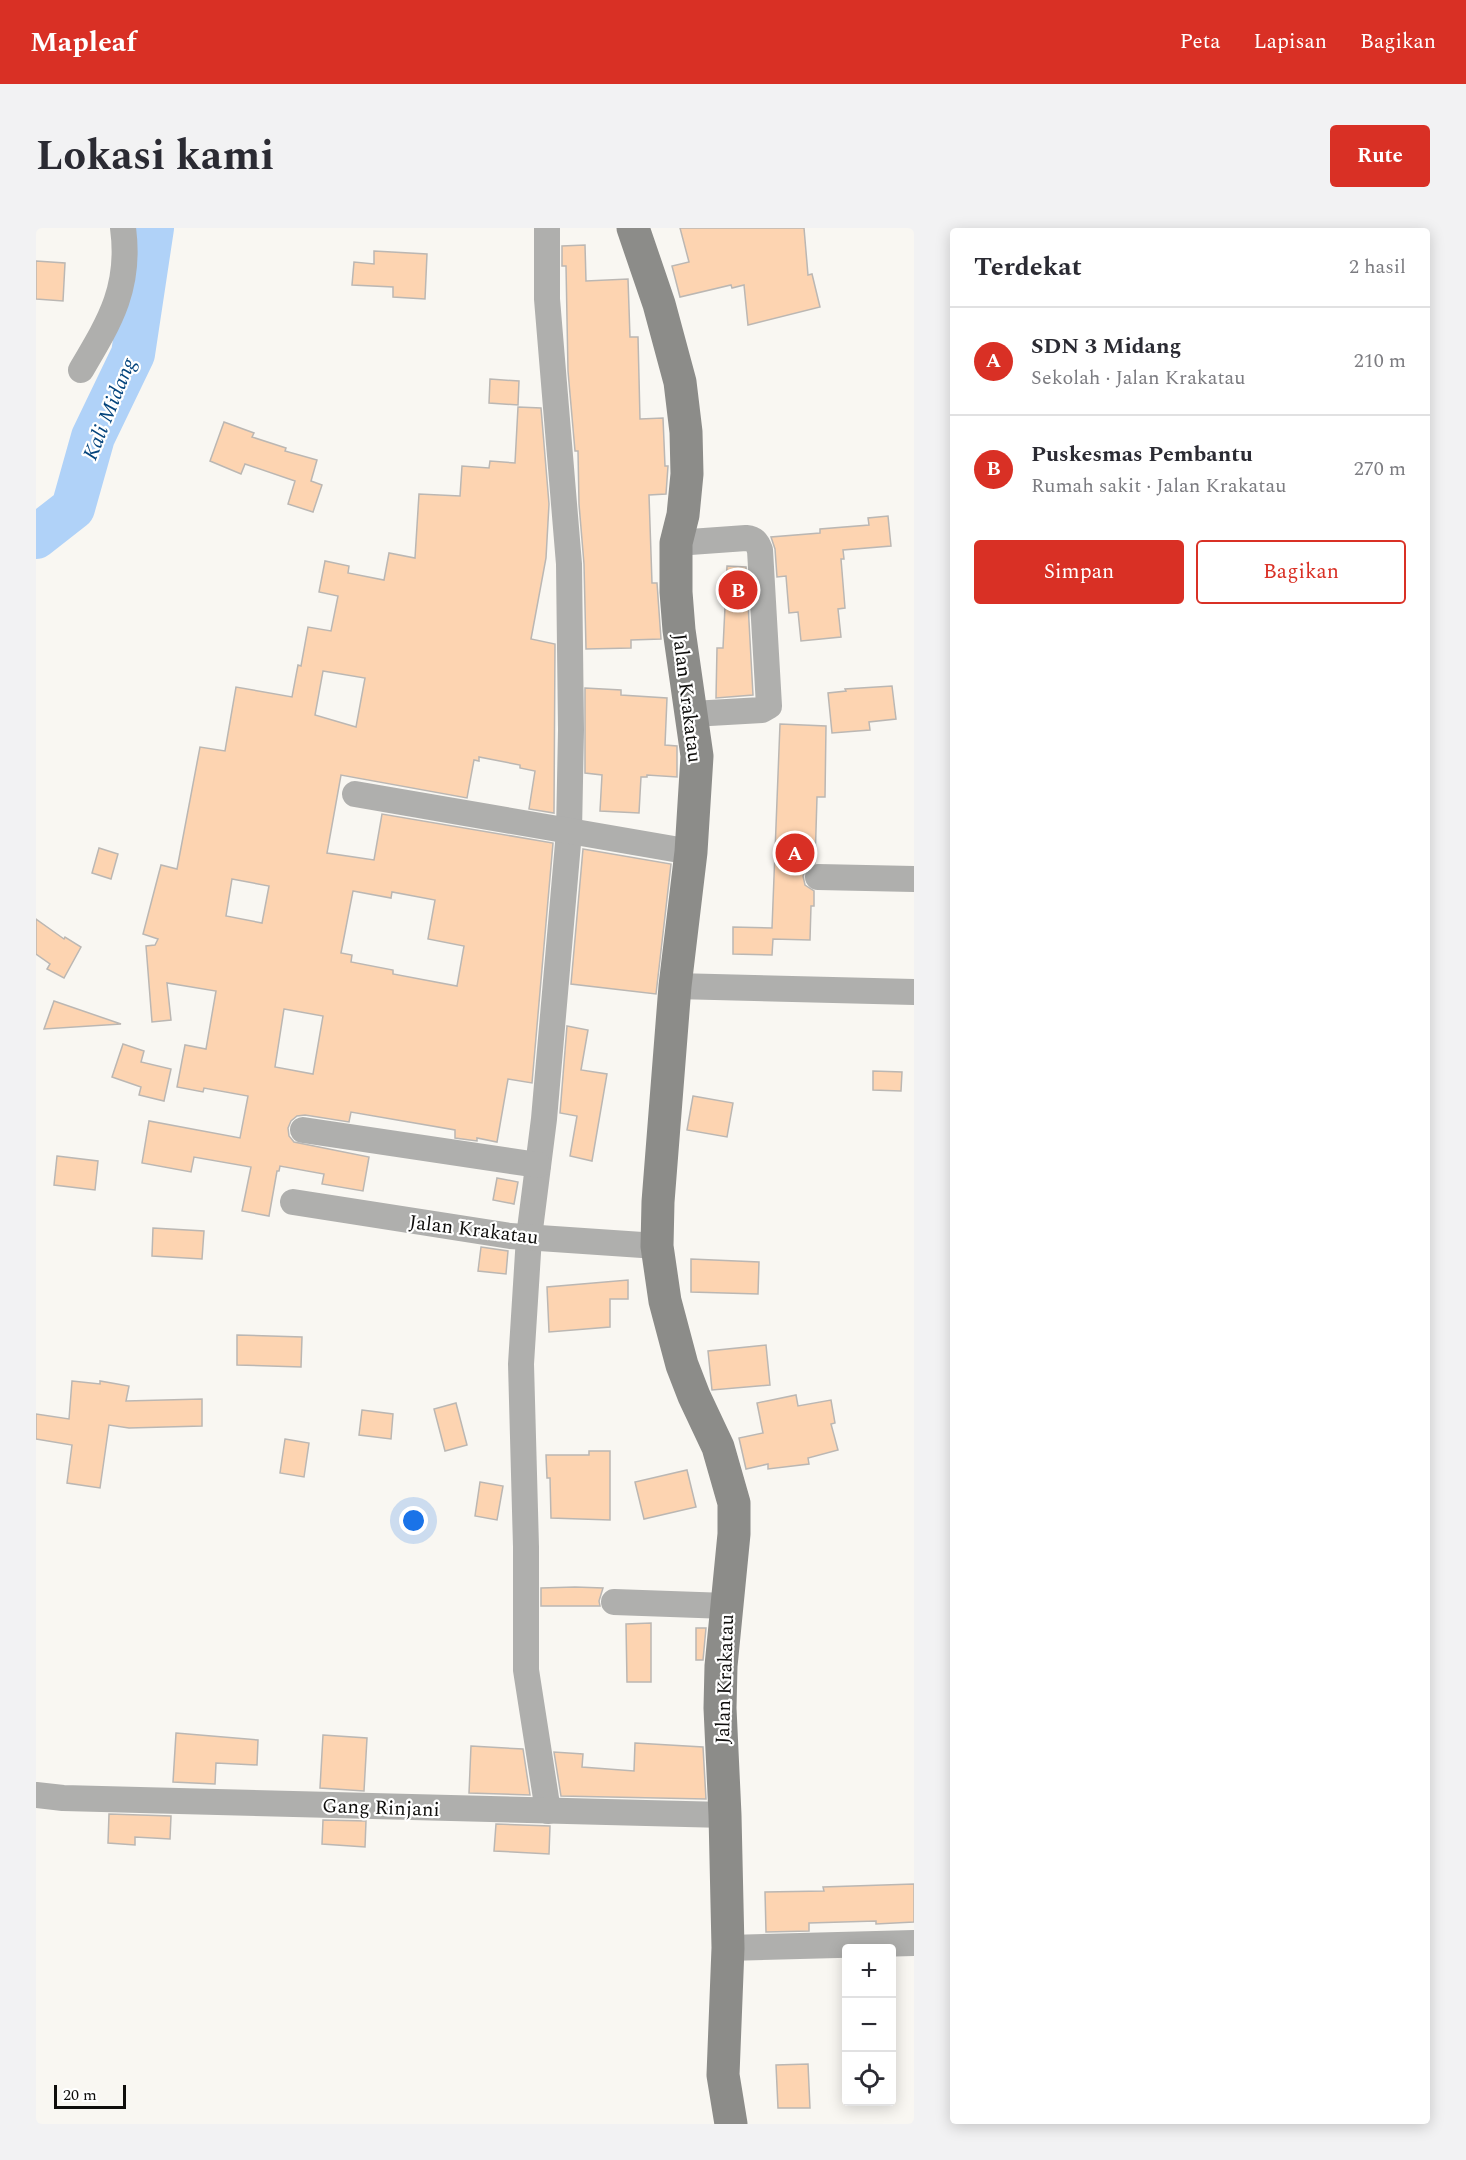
<!DOCTYPE html>
<html lang="id">
<meta charset="utf-8">
<style>
body{margin:0;font-family:Spectral,serif;background:#f2f2f3;color:#2b2b33}
.controls{position:absolute;right:18px;bottom:18px;display:grid;overflow:hidden;border-radius:6px;box-shadow:0 3px 15px #0003}
.controls button{width:54px;height:54px;display:grid;place-items:center;padding:0;border:0;border-bottom:2px solid #e1e1e2;background:#fff;color:#2b2b33;font:30px sans-serif}
.scale{position:absolute;left:18px;bottom:15px;width:72px;box-sizing:border-box;padding-left:6px;border:3px solid #0f0e0c;border-top:0;font-size:16px;line-height:21px;white-space:nowrap;color:#0f0e0c;-webkit-text-stroke:4px #fff;paint-order:stroke}
.you{position:absolute;left:378px;top:1293px;width:21px;height:21px;margin:-15px;border:4px solid #fff;border-radius:50%;background:#1a73e8;box-shadow:0 0 0 9px #1a73e833}
.badge{display:grid;place-items:center;width:39px;height:39px;border-radius:50%;background:#d93025;color:#fff;font-size:20px;font-weight:700}
.pin{position:absolute;translate:-50% -50%;border:3px solid #fff;box-shadow:0 2px 6px #0006}
.list{margin:0;padding:0;list-style:none}
h2{display:flex;justify-content:space-between;align-items:center;height:78px;margin:0;padding:0 24px;font-size:26px}
h2 small{font-size:20px;font-weight:400;color:#7c7c81}
.list li{display:grid;grid-template-columns:39px 1fr auto;gap:18px;align-items:center;box-sizing:border-box;height:108px;padding:0 24px;border-top:2px solid #e1e1e2}
.list b{display:block;font-size:22px;white-space:nowrap}
.list p{margin:0;font-size:20px;white-space:nowrap;color:#7c7c81}
.list em{font-size:20px;font-style:normal;color:#7c7c81}
.actions{display:flex;gap:12px;padding:18px 24px}
.actions a{flex:1;padding:14px 0;border:2px solid #d93025;border-radius:6px;text-align:center;font-size:21px;color:#d93025}
.actions .main{background:#d93025;color:#fff}
.icon{flex:none;width:33px;height:33px;fill:none;stroke:currentColor;stroke-width:2;stroke-linecap:round;stroke-linejoin:round}
.map{position:relative;flex:none;width:878px;height:1896px;overflow:hidden;border-radius:6px}
header{display:flex;align-items:center;gap:36px;box-sizing:border-box;height:84px;padding:0 30px;background:#d93025;color:#fff}
header strong{font-size:28px}
nav{display:flex;gap:33px;margin-inline-start:auto;font-size:21px}
.intro{display:flex;align-items:center;justify-content:space-between;box-sizing:border-box;height:144px;padding:0 36px}
h1{margin:0;font-size:42px}
.button{padding:15px 27px;border-radius:6px;background:#d93025;color:#fff;font-size:21px;font-weight:700}
main{display:flex;gap:36px;padding:0 36px}
aside{flex:1;background:#fff;border-radius:6px;box-shadow:0 3px 15px #0003}
.map>svg:first-child{display:block}
.lines{fill:none;stroke-linecap:round;stroke-linejoin:round}
.river{stroke:#b0d2f8;stroke-width:44}
.building{fill:#fdd4b1;stroke:#bbb7b3;stroke-width:1.5;fill-rule:evenodd}
.street{stroke:#afafad;stroke-width:26}
.secondary{stroke:#8c8c89;stroke-width:33}
.labels{text-anchor:middle;stroke-width:4.5;stroke-linejoin:round;paint-order:stroke}
.street-label{font-size:20px;fill:#0f0e0c;stroke:#fff}
.water-label{font-size:21px;font-style:italic;fill:#04447c;stroke:#fff}
</style>
<header>
<strong>Mapleaf</strong>
<nav><a>Peta</a><a>Lapisan</a><a>Bagikan</a></nav>
</header>
<div class="intro"><h1>Lokasi kami</h1><a class="button">Rute</a></div>
<main>
<div class="map">
<svg width="878" height="1896" viewBox="0 0 878 1896">
<rect width="100%" height="100%" fill="#f9f7f2"/>
<g class="lines">
<!-- river -->
<polyline class="river" points="0,309 37,280 57,209 97,126 116,0"/>
</g>
<!-- building -->
<g class="building">
<polygon points="644,0 768,0 772,47 776,46 784,79 712,97 708,57 696,60 695,57 644,69 636,38 653,34"/>
<polygon points="549,17 550,53 592,51 594,109 602,109 604,191 627,190 629,238 632,238 630,266 613,267 616,355 621,355 625,411 595,412 595,420 550,421 548,336 543,276 542,223 539,223 532,143 530,38 526,38 526,18"/>
<polygon points="338,23 391,26 389,71 357,69 357,59 316,57 318,34 338,36"/>
<polygon points="0,33 29,35 27,73 0,71"/>
<polygon points="454,151 483,153 482,177 453,175"/>
<path d="M482 179 505 180 513 276 510 330 495 411 519 416 518 585 493 581 499 543 484 540V537L443 529V533L438 532 431 570 305 547 291 625 338 632 346 586 517 615 496 855 472 851 461 914 441 910V913L419 910V902L315 884 313 894 269 887 261 888 255 893 252 900 253 908 258 914 333 929 327 963 286 956 288 946 244 938 243 943H241L233 988 206 983 215 939 158 929 155 944 106 935 113 893 204 910 212 868 168 860 167 864 141 859 149 817 170 821 180 763 131 755 135 792 116 794 110 718 119 717 122 711 107 706 125 637 141 641 164 519 189 523 200 459 256 469 262 437 265 438 272 399 295 403 302 368 283 364 289 333 313 338 312 345 348 352 353 325 379 330 383 266 424 268 426 238 453 240 454 233 479 235ZM287 443 329 450 320 499 279 487ZM196 651 233 658 226 695 190 688ZM317 663 355 670 356 664 399 672 392 711 428 718 421 758 357 746V742L315 734 316 727 305 725ZM248 781 287 788 277 846 239 839Z"/>
<polygon points="188,194 218,205 216,209 250,220 249,223 281,232 275,253 286,257 277,284 252,276 259,253 209,236 205,246 174,233"/>
<polygon points="852,288 855,318 807,322 808,331 805,331 809,380 802,381 805,409 765,413 762,384 753,385 750,348 741,349 739,321 735,309 784,305 784,301 833,297 832,290"/>
<polygon points="691,338 710,339 717,467 680,470 681,420 687,420"/>
<polygon points="856,458 860,491 833,494 834,502 796,505 792,465 810,463 809,461"/>
<polygon points="549,460 585,462 585,467 631,470 629,517 641,518 641,549 611,547 611,549 605,549 603,585 564,583 566,547 549,545"/>
<polygon points="744,496 790,498 789,569 781,569 779,635 770,641 767,648 769,657 778,663 778,678 775,678 774,712 737,711 736,727 697,726 697,699 736,700"/>
<polygon points="63,620 82,626 75,651 56,645"/>
<polygon points="547,621 635,636 620,766 535,756"/>
<polygon points="0,691 28,711 29,709 45,719 28,750 11,741 14,736 0,726"/>
<polygon points="18,773 85,796 8,801"/>
<polygon points="531,798 552,802 545,842 571,846 556,933 534,928 541,888 524,885"/>
<polygon points="87,816 108,823 105,834 135,841 128,873 103,867 105,859 76,849"/>
<polygon points="837,843 866,844 865,863 837,862"/>
<polygon points="657,868 697,875 691,909 651,902"/>
<polygon points="21,928 62,933 59,962 18,957"/>
<polygon points="461,950 482,954 478,976 457,972"/>
<polygon points="117,1000 168,1003 166,1031 116,1028"/>
<polygon points="445,1019 472,1023 470,1046 442,1043"/>
<polygon points="655,1031 723,1034 722,1066 655,1064"/>
<polygon points="592,1052 592,1071 574,1071 574,1099 513,1104 511,1059"/>
<polygon points="201,1107 266,1109 265,1139 201,1137"/>
<polygon points="730,1117 734,1157 676,1162 672,1123"/>
<polygon points="36,1153 64,1156 64,1153 93,1158 90,1173 166,1171 166,1198 93,1200 73,1197 64,1260 31,1255 36,1217 0,1211 0,1186 33,1191"/>
<polygon points="760,1167 762,1178 795,1172 799,1195 795,1196 802,1222 772,1230 773,1236 732,1241 732,1236 710,1241 703,1210 727,1205 721,1175"/>
<polygon points="420,1175 431,1217 409,1223 398,1181"/>
<polygon points="326,1182 357,1186 355,1211 323,1207"/>
<polygon points="249,1211 273,1215 268,1249 244,1245"/>
<polygon points="553,1223 574,1223 574,1292 515,1290 514,1250 511,1250 510,1227 553,1227"/>
<polygon points="651,1242 660,1279 608,1291 599,1254"/>
<polygon points="444,1254 467,1258 461,1292 439,1288"/>
<polygon points="539,1359 567,1360 563,1373 564,1378 505,1378 505,1360"/>
<polygon points="615,1395 615,1454 591,1454 590,1396"/>
<polygon points="660,1400 670,1400 667,1432 660,1432"/>
<polygon points="140,1505 222,1512 221,1537 180,1535 179,1556 137,1554"/>
<polygon points="287,1507 331,1510 328,1563 284,1560"/>
<polygon points="599,1515 667,1519 670,1571 525,1568 518,1524 547,1526 546,1539 598,1543"/>
<polygon points="435,1518 487,1521 494,1567 433,1565"/>
<polygon points="73,1586 135,1588 134,1611 99,1609 99,1617 72,1615"/>
<polygon points="287,1592 330,1593 329,1619 286,1616"/>
<polygon points="460,1596 514,1598 513,1626 458,1623"/>
<polygon points="878,1656 878,1694 840,1696 840,1693 773,1695 773,1703 730,1704 729,1664 788,1663 787,1659"/>
<polygon points="772,1836 774,1880 742,1880 740,1837"/>
</g>
<g class="lines">
<!-- street -->
<g class="street">
<polyline points="511,0 511,71 533,336 535,502 533,604 508,891 493,1009 485,1136 490,1319 490,1442 512,1583"/>
<path d="M45 142C74 93 95 59 87 0"/>
<path d="M640 315 710 310C719 311 721 314 724 322L733 478 726 482 656 486"/>
<polyline points="319,566 655,624"/>
<polyline points="782,649 878,651"/>
<polyline points="639,758 878,764"/>
<polyline points="267,902 502,937"/>
<polyline points="257,974 474,1008 621,1018"/>
<polyline points="578,1374 691,1378"/>
<polyline points="0,1567 27,1570 689,1587"/>
<polyline points="692,1720 878,1715"/>
</g>
<!-- secondary -->
<polyline class="secondary" points="597,0 623,76 644,154 650,204 651,246 647,287 640,315 640,364 643,402 661,528 655,624 639,758 622,974 621,1018 629,1073 646,1137 658,1168 682,1219 698,1275 698,1306 685,1438 684,1480 689,1587 692,1720 687,1847 695,1896"/>
</g>
<g class="labels">
<!-- street labels -->
<g class="street-label">
<text transform="translate(652 470) rotate(83)" y="7">Jalan Krakatau</text>
<text transform="translate(438 1001) rotate(7)" y="7">Jalan Krakatau</text>
<text transform="translate(688 1451) rotate(-88)" y="7">Jalan Krakatau</text>
<text transform="translate(345 1579) rotate(2)" y="7">Gang Rinjani</text>
</g>
<!-- water labels -->
<g class="water-label">
<text transform="translate(73 181) rotate(-68)" y="7">Kali Midang</text>
</g>
</g>
</svg>
<div class="controls">
<button>+</button>
<button>−</button>
<button><svg class="icon" aria-label="locate" viewBox="0 0 24 24"><circle cx="12" cy="12" r="6"/><path d="M12 2v4M12 18v4M2 12h4M18 12h4"/></svg></button>
</div>
<div class="scale">20 m</div>
<div class="you"></div>
<div class="pin badge" style="left:759px;top:625px">A</div>
<div class="pin badge" style="left:702px;top:362px">B</div>
</div>
<aside>
<h2>Terdekat<small>2 hasil</small></h2>
<ul class="list">
<li><span class="badge">A</span><div><b>SDN 3 Midang</b><p>Sekolah · Jalan Krakatau</p></div><em>210 m</em></li>
<li><span class="badge">B</span><div><b>Puskesmas Pembantu</b><p>Rumah sakit · Jalan Krakatau</p></div><em>270 m</em></li>
</ul>
<div class="actions"><a class="main">Simpan</a><a>Bagikan</a></div>
</aside>
</main>
